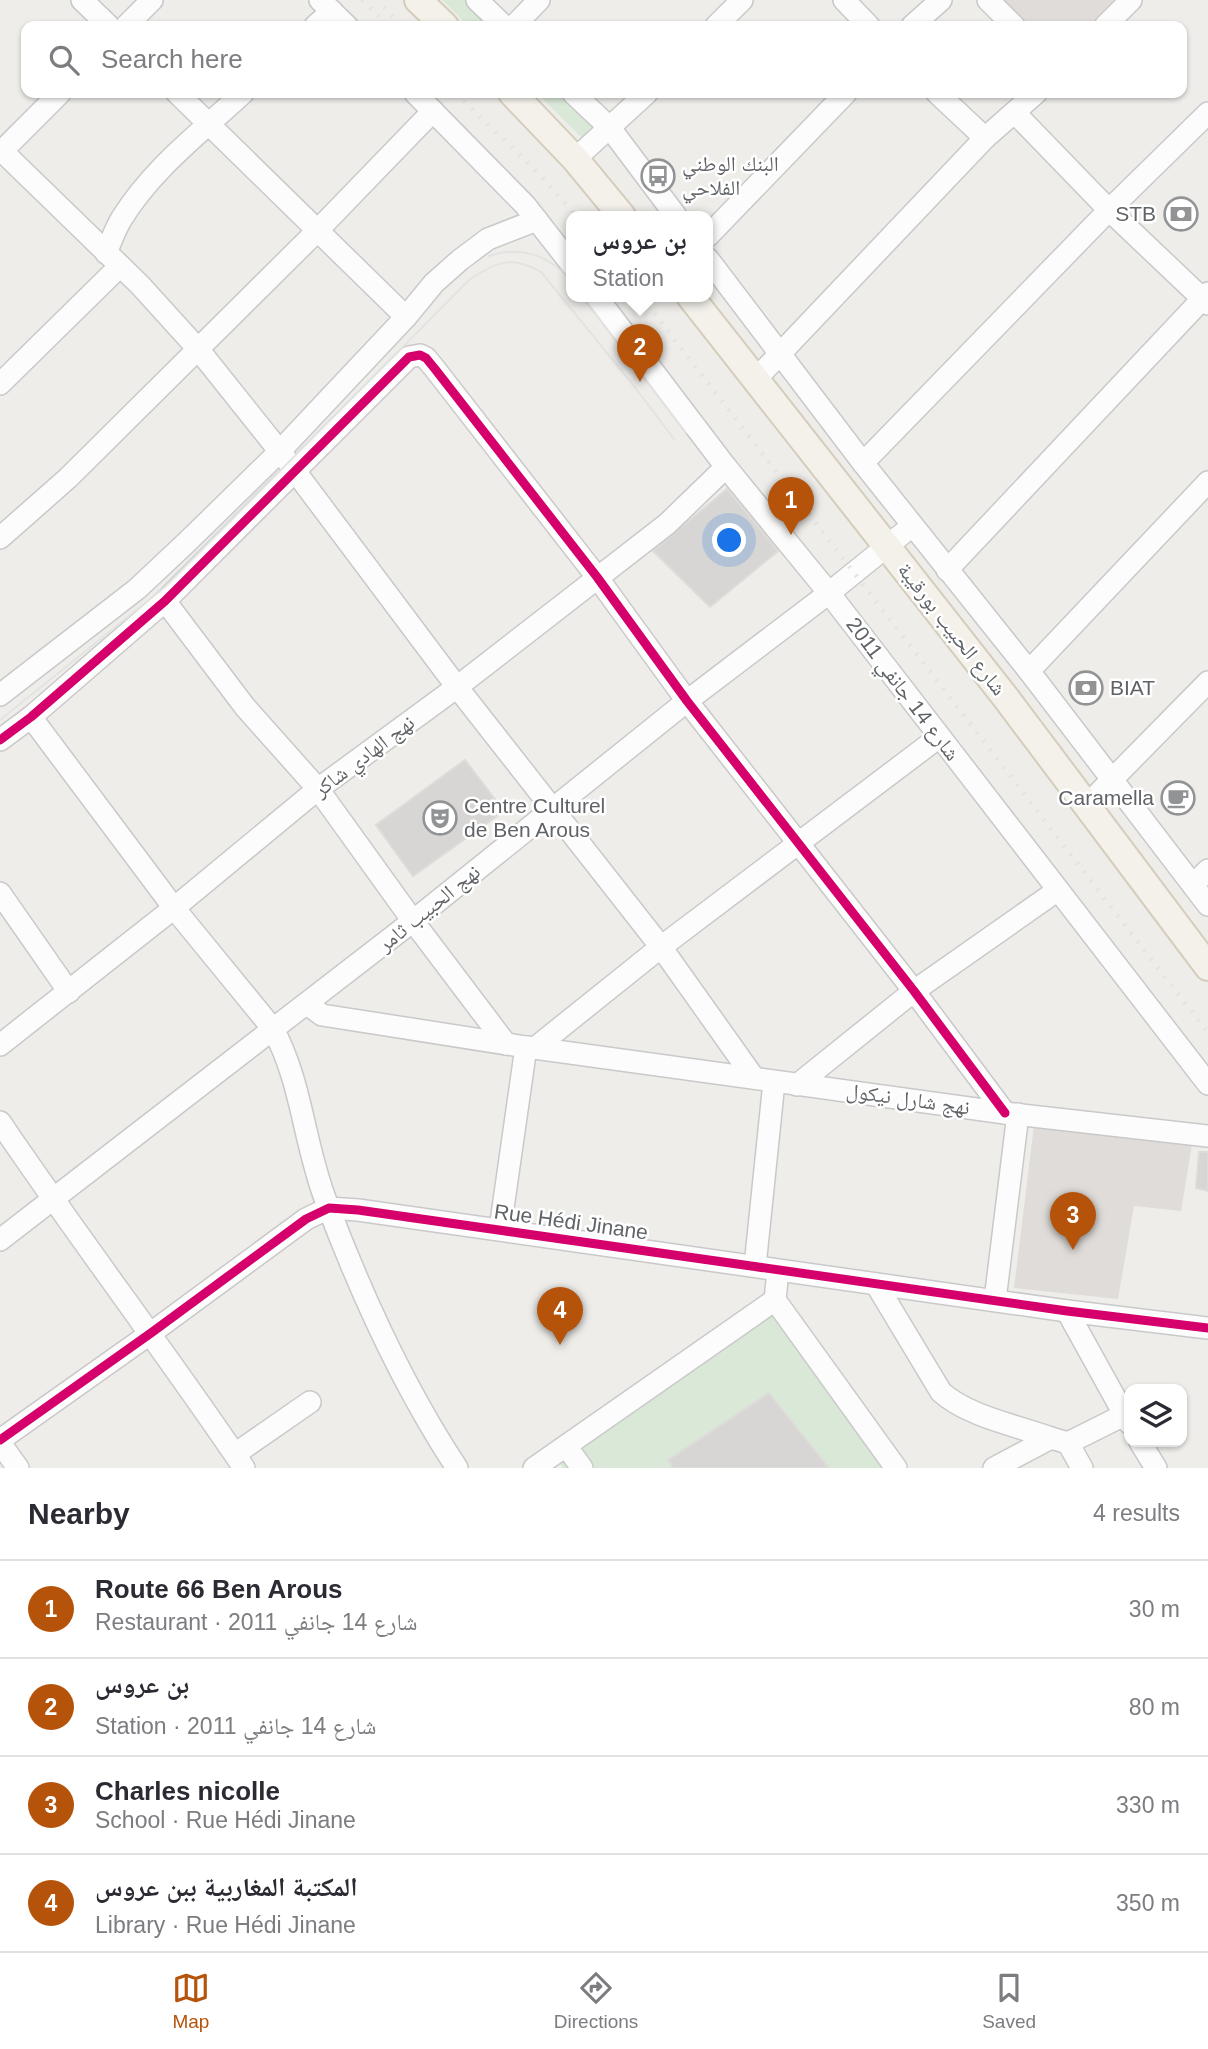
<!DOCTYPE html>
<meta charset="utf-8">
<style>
body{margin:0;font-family:Arial,"Noto Naskh Arabic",sans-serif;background:#f2f2f3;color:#2b2b33}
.controls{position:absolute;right:21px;bottom:21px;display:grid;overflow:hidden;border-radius:14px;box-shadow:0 2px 5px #0004}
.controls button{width:63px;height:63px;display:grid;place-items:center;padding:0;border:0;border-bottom:2px solid #e1e1e2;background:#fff;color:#2b2b33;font:35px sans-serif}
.you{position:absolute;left:730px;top:541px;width:24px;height:24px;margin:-18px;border:5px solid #fff;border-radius:50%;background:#1a73e8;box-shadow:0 0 0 10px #1a73e833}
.badge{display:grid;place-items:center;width:46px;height:46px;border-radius:50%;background:#b45309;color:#fff;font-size:23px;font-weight:700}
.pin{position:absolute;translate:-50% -58px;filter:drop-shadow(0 2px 4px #0008)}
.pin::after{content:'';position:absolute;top:37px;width:24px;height:21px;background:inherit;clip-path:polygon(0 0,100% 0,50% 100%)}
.popup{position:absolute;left:566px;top:211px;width:147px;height:91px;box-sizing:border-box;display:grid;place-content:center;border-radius:14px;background:#fff;filter:drop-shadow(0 2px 5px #0005);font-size:23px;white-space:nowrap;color:#7c7c81}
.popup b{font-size:26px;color:#2b2b33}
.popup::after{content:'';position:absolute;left:50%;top:100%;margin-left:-14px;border:14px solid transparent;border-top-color:#fff}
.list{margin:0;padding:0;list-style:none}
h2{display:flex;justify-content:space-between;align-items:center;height:91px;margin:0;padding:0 28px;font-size:30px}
h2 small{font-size:23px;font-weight:400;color:#7c7c81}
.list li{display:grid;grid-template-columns:46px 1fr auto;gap:21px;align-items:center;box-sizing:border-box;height:98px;padding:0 28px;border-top:2px solid #e1e1e2}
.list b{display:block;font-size:26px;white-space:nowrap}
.list p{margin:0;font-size:23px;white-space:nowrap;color:#7c7c81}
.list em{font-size:23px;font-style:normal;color:#7c7c81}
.icon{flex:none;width:38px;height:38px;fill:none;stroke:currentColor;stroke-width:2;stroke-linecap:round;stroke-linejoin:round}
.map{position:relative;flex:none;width:1208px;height:1468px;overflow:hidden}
.search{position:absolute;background:#fff;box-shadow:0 2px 5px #0004;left:21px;right:21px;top:21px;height:77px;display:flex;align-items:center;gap:18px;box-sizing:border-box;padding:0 24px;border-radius:14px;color:#7c7c81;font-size:26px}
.sheet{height:483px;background:#fff}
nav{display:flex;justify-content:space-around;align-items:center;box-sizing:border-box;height:98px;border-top:2px solid #e1e1e2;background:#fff;font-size:19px;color:#7c7c81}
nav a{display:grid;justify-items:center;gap:4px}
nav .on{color:#b45309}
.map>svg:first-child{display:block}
.education{fill:#dfdcd9}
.green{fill:#dae8d8}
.building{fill:#d7d6d4;stroke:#dedcd9;stroke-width:2}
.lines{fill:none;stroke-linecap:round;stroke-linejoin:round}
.minor-casing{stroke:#c9c9c9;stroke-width:24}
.major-casing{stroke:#d4cdbb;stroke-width:30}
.minor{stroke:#fdfcfc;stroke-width:21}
.major{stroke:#f3f1ea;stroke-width:26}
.tram{stroke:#e3e3e2;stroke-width:2}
.rail{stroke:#e3e3e2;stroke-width:4.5;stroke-dasharray:2 9;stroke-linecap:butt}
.cycleway-casing{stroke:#fff;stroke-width:13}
.cycleway{stroke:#d6006c;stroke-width:9}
.labels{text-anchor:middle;stroke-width:5;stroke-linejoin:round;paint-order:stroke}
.poi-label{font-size:21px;fill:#606367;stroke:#fff;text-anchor:start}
.street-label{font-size:21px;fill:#606367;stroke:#fff}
</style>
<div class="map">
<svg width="1208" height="1468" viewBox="0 0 1208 1468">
<rect width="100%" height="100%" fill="#efedea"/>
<!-- education -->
<g class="education">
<polygon points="1001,0 1114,0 1088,26 1028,26"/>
<polygon points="1034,1126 1192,1144 1181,1211 1134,1206 1118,1299 1014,1288"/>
</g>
<!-- green -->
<g class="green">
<polygon points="442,0 469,0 496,26 469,26"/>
<polygon points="537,93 564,93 599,127 585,141"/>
<polygon points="778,1303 896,1468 563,1468 555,1456"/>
</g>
<!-- building -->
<g class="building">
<polygon points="727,489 778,551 710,607 653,551"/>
<polygon points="465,760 504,811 413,876 376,825"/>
<polygon points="1199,1152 1208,1152 1208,1191 1196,1188"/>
<polygon points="769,1393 829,1468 673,1468 668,1460"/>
</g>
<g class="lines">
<defs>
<g id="minor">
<polyline points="82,0 109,26"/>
<polyline points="320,0 347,26"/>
<polyline points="477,0 504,26"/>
<polyline points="844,0 869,26"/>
<polyline points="988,0 1014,26"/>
<polyline points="126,26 152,0"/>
<polyline points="315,26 332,11"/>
<polyline points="514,26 539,0"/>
<polyline points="716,26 742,0"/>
<polyline points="912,26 941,0"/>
<polyline points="1105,26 1131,0"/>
<polyline points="177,93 406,317"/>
<polyline points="415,93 525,205 572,265"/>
<polyline points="573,93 610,128 676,216"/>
<polyline points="937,93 985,138"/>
<polyline points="1015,113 1109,210 1208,304"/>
<polyline points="0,149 140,285 198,349 289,463 457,687 661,947 535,1048"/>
<polyline points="2,151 60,93"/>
<polyline points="575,159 647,93"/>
<polyline points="708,236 846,93"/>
<path d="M106 253C111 242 115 229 122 218 153 168 200 133 243 93"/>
<polyline points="708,259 863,463 1029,671 1208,905"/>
<polyline points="596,296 726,467 829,593 1208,1084"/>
<polyline points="755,380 985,138 1036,93"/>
<polyline points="0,384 120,266"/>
<polyline points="863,463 1109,210 1208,113"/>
<polyline points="0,538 68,478 317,231 433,111"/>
<polyline points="947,570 1208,293"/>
<polyline points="165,601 245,707 318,789 413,921 506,1044"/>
<polyline points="1029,671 1208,482"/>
<polyline points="0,695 137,589 187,542 278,453 406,317 434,283 460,260 488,239 537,220"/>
<path d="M31 717 174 908 273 1029C302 1082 304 1145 326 1201 361 1294 402 1385 457 1468"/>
<polyline points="0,740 31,717 165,601 409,357 420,355 426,358 435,369 597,577 687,701 914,991 1005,1113"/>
<polyline points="1087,805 1208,682"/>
<polyline points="1193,885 1208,870"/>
<polyline points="0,893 69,992"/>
<polyline points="307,1004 322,1015 526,1047 500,1229"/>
<polyline points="0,1045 174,908 318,789 457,687 667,524 726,467"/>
<polyline points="527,1047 1005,1113 1208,1136"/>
<polyline points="754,1078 661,947 939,737"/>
<polyline points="797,1085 914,991 1058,890"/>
<path d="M0 1122C79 1239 165 1351 244 1468"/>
<polyline points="0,1240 413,921 687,701 829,593 912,526"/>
<polyline points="755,1266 774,1082"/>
<path d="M876 1284 941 1392C967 1416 1018 1426 1051 1438L994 1468"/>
<polyline points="775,1300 896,1468"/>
<polyline points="995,1300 1018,1114"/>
<polyline points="1067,1311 1129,1423"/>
<polyline points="1051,1438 1068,1443 1124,1415"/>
<polyline points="0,1440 151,1333 306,1219 329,1208 358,1210 1067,1311 1208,1328"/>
<polyline points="1140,1442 1156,1468"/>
<polyline points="0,1443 18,1468"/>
<polyline points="1068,1443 1082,1468"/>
<polyline points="566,1446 582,1468"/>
<polyline points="235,1454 310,1402"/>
<polyline points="534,1468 775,1300 778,1271"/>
</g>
<g id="major">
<polyline points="418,0 445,26"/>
<polyline points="512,93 575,159 622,216"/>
<polyline points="690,296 1006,698 1208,967"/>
</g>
</defs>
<!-- minor casing -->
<use href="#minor" class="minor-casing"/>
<!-- major casing -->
<use href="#major" class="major-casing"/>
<!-- minor -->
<use href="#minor" class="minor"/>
<!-- major -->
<use href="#major" class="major"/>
<!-- tram -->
<g class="tram">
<path d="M489 256C522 245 551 256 572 282"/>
<polyline points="582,296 686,433"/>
<path d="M0 720 165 587 469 280C496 262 511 255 541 272L634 386 674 439"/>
</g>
<!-- rail -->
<g class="rail">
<polyline points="362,0 389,26"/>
<polyline points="384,7 403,26"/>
<polyline points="456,93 541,176 576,216"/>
<polyline points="641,296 1208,1033"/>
</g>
<defs>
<g id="cycleway">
<polyline points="0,740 31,717 165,601 409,357 420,355 426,358 435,369 597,577 687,701 914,991 1005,1113"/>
<polyline points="0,1440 151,1333 306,1219 329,1208 358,1210 1067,1311 1208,1328"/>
</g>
</defs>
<!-- cycleway casing -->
<use href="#cycleway" class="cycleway-casing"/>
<!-- cycleway -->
<use href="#cycleway" class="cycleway"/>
</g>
<!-- icons -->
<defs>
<symbol id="bus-ring" viewBox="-11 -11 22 22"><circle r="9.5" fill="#fff" stroke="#929395" stroke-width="1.5"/><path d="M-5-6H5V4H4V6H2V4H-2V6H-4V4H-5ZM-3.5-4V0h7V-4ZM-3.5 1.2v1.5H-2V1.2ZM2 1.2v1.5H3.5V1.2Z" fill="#929395"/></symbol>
<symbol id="bank-ring" viewBox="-11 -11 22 22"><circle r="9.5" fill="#fff" stroke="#929395" stroke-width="1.5"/><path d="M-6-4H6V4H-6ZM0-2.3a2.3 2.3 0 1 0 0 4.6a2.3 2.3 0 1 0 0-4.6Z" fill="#929395"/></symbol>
<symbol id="cafe-ring" viewBox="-11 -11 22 22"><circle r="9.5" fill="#fff" stroke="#929395" stroke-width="1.5"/><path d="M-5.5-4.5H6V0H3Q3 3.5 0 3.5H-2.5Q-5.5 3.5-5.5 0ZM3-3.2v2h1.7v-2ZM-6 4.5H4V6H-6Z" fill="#929395"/></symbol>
<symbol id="theatre-ring" viewBox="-11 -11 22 22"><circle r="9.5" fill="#fff" stroke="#929395" stroke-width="1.5"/><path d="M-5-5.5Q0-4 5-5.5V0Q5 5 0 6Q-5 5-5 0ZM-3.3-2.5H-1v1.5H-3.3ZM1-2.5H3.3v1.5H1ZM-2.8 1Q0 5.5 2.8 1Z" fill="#929395"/></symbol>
</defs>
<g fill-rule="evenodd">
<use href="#bus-ring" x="639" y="157" width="38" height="38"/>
<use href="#bank-ring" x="1162" y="195" width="38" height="38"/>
<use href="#bank-ring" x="1067" y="669" width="38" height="38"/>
<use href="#cafe-ring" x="1159" y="779" width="38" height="38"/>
<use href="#theatre-ring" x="421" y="799" width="38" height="38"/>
</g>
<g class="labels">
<!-- poi labels -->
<g class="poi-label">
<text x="682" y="171">البنك الوطني<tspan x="682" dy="24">الفلاحي</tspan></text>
<text x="1156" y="221" text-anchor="end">STB</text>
<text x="1110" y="695">BIAT</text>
<text x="1154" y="805" text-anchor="end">Caramella</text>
<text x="464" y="813">Centre Culturel<tspan x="464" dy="24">de Ben Arous</tspan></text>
</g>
<!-- street labels -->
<g class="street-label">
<text transform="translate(952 629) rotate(52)" y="7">شارع الحبيب بورقيبة</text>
<text transform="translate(903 689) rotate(53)" y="7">شارع 14 جانفي 2011</text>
<text transform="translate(364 756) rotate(-37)" y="7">نهج الهادي شاكر</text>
<text transform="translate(429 908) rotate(-39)" y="7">نهج الحبيب ثامر</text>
<text transform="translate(908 1099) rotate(8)" y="7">نهج شارل نيكول</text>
<text transform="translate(571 1222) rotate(8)" y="7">Rue Hédi Jinane</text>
</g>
</g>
</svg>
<div class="controls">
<button><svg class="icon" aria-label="layers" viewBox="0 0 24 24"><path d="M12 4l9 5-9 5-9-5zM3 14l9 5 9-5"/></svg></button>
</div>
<div class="you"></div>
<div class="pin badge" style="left:791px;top:535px">1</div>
<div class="pin badge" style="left:640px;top:382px">2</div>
<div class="popup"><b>بن عروس</b>Station</div>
<div class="pin badge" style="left:1073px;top:1250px">3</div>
<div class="pin badge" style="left:560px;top:1345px">4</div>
<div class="search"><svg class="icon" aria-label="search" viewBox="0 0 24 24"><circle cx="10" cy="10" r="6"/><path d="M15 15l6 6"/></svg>Search here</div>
</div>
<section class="sheet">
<h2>Nearby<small>4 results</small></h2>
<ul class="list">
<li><span class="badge">1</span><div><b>Route 66 Ben Arous</b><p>Restaurant · شارع 14 جانفي 2011</p></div><em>30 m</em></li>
<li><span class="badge">2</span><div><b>بن عروس</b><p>Station · شارع 14 جانفي 2011</p></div><em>80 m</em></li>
<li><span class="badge">3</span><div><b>Charles nicolle</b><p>School · Rue Hédi Jinane</p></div><em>330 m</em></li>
<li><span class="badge">4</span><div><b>المكتبة المغاربية ببن عروس</b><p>Library · Rue Hédi Jinane</p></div><em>350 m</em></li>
</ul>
</section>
<nav>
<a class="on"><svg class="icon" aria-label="map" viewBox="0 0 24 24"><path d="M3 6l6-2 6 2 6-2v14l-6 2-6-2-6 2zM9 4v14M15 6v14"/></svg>Map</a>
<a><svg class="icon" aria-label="directions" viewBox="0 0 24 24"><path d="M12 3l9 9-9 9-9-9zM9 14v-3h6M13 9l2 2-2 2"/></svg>Directions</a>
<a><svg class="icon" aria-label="saved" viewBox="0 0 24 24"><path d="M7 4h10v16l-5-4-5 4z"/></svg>Saved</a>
</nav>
